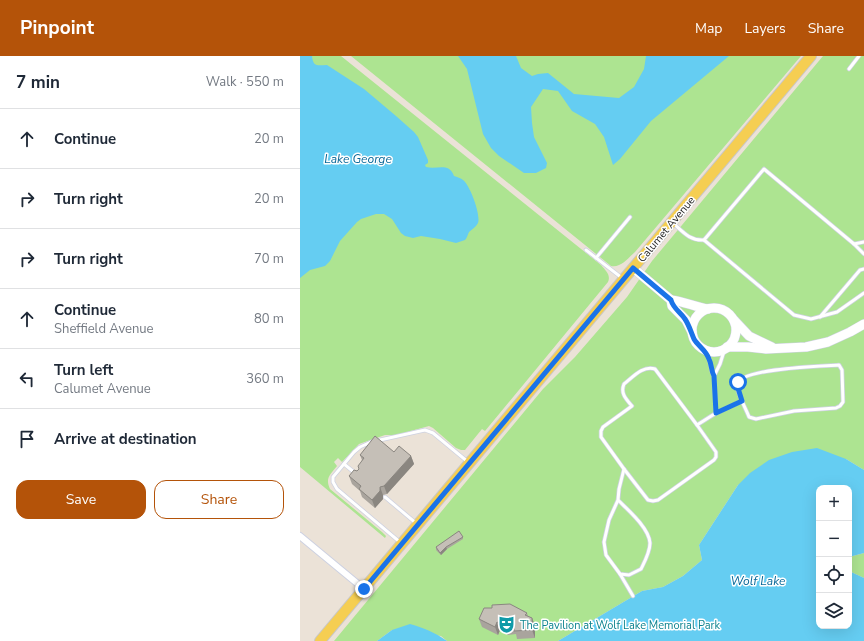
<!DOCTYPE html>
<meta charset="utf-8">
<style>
body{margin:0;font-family:"Nunito Sans",sans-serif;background:#f6f6f7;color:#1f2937}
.controls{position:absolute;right:12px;bottom:12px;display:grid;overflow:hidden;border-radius:8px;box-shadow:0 4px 16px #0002}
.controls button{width:36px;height:36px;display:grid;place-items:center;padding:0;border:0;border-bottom:1px solid #e0e1e3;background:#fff;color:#1f2937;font:20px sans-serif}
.stop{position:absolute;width:12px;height:12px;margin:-9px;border:3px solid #1a73e8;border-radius:50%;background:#fff}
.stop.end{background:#1a73e8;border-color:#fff;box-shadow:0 1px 4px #0008}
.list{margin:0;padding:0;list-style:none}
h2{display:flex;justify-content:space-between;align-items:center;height:52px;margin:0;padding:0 16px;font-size:17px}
h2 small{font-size:13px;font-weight:400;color:#747a83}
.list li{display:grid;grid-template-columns:26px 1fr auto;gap:12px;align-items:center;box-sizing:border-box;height:60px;padding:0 16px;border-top:1px solid #e0e1e3}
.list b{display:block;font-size:15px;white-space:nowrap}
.list p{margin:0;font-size:13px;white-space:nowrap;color:#747a83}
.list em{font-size:13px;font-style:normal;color:#747a83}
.actions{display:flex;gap:8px;padding:12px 16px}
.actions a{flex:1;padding:9px 0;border:1px solid #b45309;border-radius:12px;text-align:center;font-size:14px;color:#b45309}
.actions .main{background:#b45309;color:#fff}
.icon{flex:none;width:22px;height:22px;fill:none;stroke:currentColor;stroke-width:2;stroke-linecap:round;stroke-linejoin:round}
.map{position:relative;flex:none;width:564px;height:585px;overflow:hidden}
header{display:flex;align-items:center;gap:24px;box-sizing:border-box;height:56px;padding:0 20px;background:#b45309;color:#fff}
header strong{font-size:19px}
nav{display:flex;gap:22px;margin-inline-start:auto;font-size:14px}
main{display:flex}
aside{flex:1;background:#fff}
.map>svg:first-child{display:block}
.green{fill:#ade491}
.water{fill:#65cdf2}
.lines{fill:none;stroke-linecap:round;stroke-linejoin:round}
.service-casing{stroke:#cdd1e1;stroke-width:4.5}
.minor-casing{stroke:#cdd1e1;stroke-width:8}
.secondary-casing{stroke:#cdd1e1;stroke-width:10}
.primary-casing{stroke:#c7c7c7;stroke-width:12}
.service{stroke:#fff;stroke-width:3}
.minor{stroke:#fff;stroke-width:6}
.secondary{stroke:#fff;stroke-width:9}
.primary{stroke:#f5ce52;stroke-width:10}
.wall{fill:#a9a49d}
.shaded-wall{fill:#8a8680}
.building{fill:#c5bfb7;stroke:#8a8680}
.route{stroke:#1a73e8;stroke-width:5}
.labels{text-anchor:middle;stroke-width:3;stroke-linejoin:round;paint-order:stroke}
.street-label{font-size:11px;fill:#272727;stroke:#fff}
.culture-label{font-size:11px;fill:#0d838f;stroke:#fff;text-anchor:start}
.water-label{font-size:12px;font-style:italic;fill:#086899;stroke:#fff}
</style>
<header>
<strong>Pinpoint</strong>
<nav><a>Map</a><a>Layers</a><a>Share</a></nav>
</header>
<main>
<aside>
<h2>7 min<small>Walk · 550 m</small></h2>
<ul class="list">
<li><svg class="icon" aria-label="ahead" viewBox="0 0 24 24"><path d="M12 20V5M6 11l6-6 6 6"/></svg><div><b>Continue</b></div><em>20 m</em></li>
<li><svg class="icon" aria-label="right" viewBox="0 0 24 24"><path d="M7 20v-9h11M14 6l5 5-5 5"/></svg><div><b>Turn right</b></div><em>20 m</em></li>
<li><svg class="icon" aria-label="right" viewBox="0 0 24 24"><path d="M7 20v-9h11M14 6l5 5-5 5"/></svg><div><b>Turn right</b></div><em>70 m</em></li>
<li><svg class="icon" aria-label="ahead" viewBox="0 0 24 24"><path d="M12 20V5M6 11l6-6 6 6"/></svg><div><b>Continue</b><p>Sheffield Avenue</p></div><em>80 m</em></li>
<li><svg class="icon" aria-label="left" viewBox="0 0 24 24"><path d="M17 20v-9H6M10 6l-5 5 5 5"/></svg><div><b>Turn left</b><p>Calumet Avenue</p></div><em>360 m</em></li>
<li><svg class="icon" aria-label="arrive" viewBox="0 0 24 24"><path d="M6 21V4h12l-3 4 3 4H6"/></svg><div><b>Arrive at destination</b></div></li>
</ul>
<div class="actions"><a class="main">Save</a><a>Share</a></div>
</aside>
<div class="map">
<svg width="564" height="585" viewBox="0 0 564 585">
<rect width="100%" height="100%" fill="#ebe2d7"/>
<!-- green -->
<g class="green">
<path d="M0 0H41L301 209C306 215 311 219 308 226L185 375 182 373 165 394H161L156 392 133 372 129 370 96 379H85L59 388 42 406 38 402 34 406 37 410C30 419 25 422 30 433L82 476 86 480 85 482 0 411Z"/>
<path d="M51 0H501L335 196C328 202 321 212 311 210Z"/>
<polygon points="523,0 564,0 564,414 546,403 438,429 399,489 402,504 383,520 363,531 342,535 258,585 147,585 141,580 92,574 77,585 34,585 243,333 275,301 327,241 352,205"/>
<polygon points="564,497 564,522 549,515 549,501"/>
</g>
<!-- water -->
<g class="water">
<path d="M0 0H12C13 12 19 9 27 9L64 33 96 60 114 76 118 81 128 104V107L125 109 126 111C137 114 149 106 154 120 157 121 161 122 163 124 170 129 181 159 178 167 176 171 172 173 169 176 168 178 167 182 165 184L156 187 140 183 121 180 113 182 105 180 101 177 92 163 84 158H76L61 163 57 166 40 185 30 205 25 210 10 214 0 222Z"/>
<polygon points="158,0 216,0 221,12 232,20 238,18 248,17 274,38 319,42 334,31 344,13 346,0 429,0 351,65 320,103 313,109 304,81 295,68 272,55 258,35 243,33 231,51 232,67 234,81 247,107 246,112 236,117 224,117 199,100 191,92 183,78 167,13"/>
<polygon points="517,392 546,403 564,414 564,497 549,501 549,432 519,432 519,570 549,570 549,515 564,522 564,585 258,585 342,535 363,531 383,520 402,504 399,489 438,429 450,417 469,404 492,396"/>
<path d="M110 568C124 572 136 577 147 585H77L92 574Z"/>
</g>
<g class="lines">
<defs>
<g id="service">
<polyline points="549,13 559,0"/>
<path d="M373 167C383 176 390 185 404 184L464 113 554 188 564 198"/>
<polyline points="404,184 494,259 511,263 537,256 564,237"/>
<polyline points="554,188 564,186"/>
<polyline points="286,194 322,222"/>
<polyline points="296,202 330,161"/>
<polyline points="520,261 560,214 564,213"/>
<polyline points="403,292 409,302 412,316 414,320"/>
<path d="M539 309 542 314 543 346 540 350 536 352 494 355 456 363 449 361C446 353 437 337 437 329 438 312 525 310 539 309Z"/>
<polyline points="416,357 442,345"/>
<polyline points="44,408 55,417"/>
<polyline points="324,413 348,444 353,445 358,444 414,404 416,401 416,396 397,369"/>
<polyline points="85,441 117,468"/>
<path d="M318 444C328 454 349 472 350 487 350 496 345 505 341 513L329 519 320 518 306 499 304 486 309 464 318 444 319 433 324 413 301 381V375L303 371 332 350C326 343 320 337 324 328 333 321 343 309 355 313L397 369 416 357 414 320 420 308 425 292"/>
<polyline points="101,487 37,433 33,426 33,421 54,396 60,391 71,386 125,374 133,377 168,406"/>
<polyline points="320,518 333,540"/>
</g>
<polyline id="minor" points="0,480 64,533"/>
<g id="secondary">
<polyline points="333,212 371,244 372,250 386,264 392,276"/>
<path d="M371 244C383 245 395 251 408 253"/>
<circle cx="414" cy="274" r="22"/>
<polyline points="434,264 449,280 472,291"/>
<polyline points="427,291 448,291 466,293 506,291 528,286 550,276 564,268"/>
</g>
<polyline id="primary" points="20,585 511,0"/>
</defs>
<!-- service casing -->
<use href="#service" class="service-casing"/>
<!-- minor casing -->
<use href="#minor" class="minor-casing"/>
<!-- secondary casing -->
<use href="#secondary" class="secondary-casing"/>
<!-- primary casing -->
<use href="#primary" class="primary-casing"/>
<!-- service -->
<use href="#service" class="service"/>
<!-- minor -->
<use href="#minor" class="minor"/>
<!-- secondary -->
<use href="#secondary" class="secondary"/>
<!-- primary -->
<use href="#primary" class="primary"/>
</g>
<!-- wall -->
<g class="wall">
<polygon points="94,396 111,400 114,408 87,438 83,439 83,443 75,452 62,441 60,435 52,428 49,420 59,413 62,404 60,399"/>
<polygon points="163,481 163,483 147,493 141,499 136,494 136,491"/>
<polygon points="192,552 227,557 228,560 232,562 235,570 235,582 217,583 216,578 208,579 200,574 198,579 182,571 179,563"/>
</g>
<!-- shaded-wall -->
<g class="shaded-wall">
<polygon points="111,400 114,408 87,438 84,430"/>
<polygon points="80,431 83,439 83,443 75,452 72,444"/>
<polygon points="146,491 147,493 141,499 140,497"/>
<polygon points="232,562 235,570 235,582 232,574"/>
<polygon points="197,566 200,574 198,579 195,571"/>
</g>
<!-- building -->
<g class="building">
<polygon points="75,380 94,396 99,390 111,400 84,430 80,431 80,435 72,444 59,433 61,430 49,420 54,414 57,415 59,413 58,410 64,402 60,399"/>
<polygon points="159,475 163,481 146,491 140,497 136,491"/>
<polygon points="210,548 227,557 225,559 232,562 232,574 214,575 214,570 205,570 197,566 195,571 179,563 184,552 192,552 192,549"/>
</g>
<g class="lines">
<!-- route -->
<path class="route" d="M64 533 333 212 371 244C373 252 380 256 385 263 389 269 391 276 394 283 398 290 406 294 409 303 412 309 411 315 414 320L416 357 442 345 437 329 438 326"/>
</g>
<!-- icons -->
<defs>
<symbol id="theatre-bare" viewBox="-9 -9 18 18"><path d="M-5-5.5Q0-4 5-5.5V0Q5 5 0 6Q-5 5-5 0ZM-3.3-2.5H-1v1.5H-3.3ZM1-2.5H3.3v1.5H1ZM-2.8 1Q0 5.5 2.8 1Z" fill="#0f9aa8" stroke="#fff" stroke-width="2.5" paint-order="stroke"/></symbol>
</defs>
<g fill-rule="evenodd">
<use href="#theatre-bare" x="194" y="556" width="25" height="25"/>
</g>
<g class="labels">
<!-- street labels -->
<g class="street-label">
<text transform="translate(366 173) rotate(-50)" y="4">Calumet Avenue</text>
</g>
<!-- culture labels -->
<g class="culture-label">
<text x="220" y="573">The Pavilion at Wolf Lake Memorial Park</text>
</g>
<!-- water labels -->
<g class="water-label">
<text x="58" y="107">Lake George</text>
<text x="458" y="529">Wolf Lake</text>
</g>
</g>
</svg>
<div class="controls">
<button>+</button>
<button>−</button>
<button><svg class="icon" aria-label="locate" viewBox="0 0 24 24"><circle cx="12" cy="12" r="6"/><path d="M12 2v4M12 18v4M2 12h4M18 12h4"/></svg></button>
<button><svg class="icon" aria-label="layers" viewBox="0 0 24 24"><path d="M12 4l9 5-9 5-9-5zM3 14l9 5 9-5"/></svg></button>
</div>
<div class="stop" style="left:438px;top:326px"></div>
<div class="stop end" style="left:64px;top:533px"></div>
</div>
</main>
